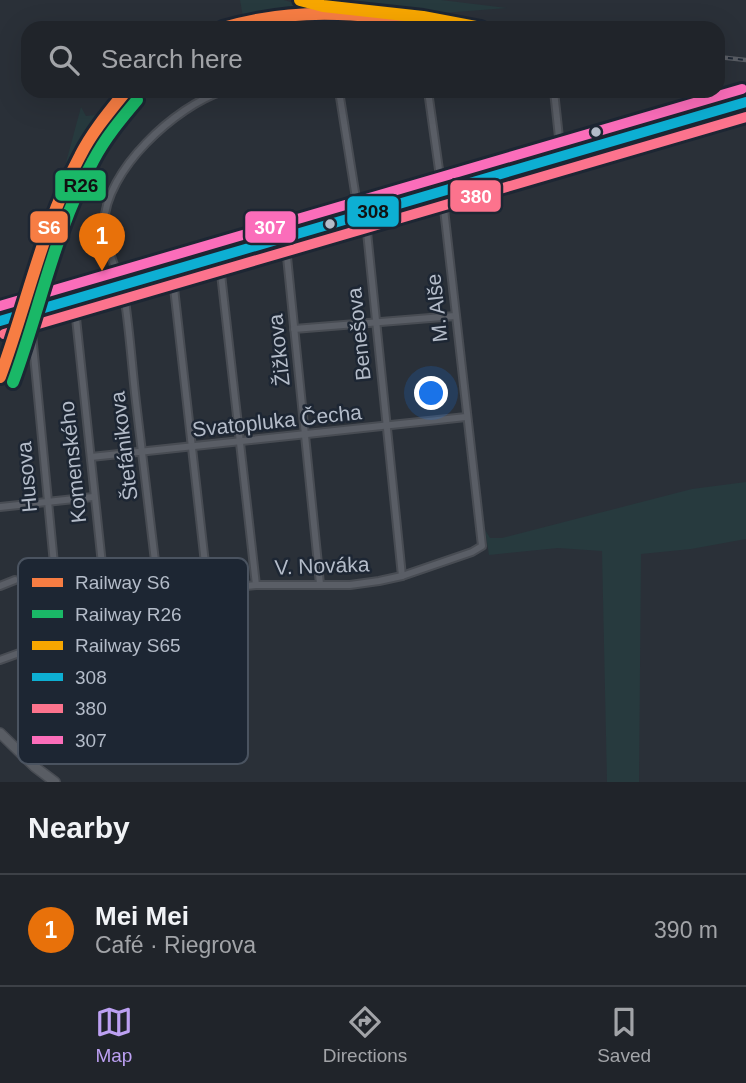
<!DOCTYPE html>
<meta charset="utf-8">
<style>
body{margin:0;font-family:Arial,sans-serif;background:#282c32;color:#f1f3f6}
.you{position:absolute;left:432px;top:394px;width:24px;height:24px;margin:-18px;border:5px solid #fff;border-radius:50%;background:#1a73e8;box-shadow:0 0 0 10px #1a73e833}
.badge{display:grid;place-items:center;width:46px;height:46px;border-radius:50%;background:#bca0f2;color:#fff;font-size:23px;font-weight:700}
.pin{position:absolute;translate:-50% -58px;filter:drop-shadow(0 2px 4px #0008)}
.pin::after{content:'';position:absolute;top:37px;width:24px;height:21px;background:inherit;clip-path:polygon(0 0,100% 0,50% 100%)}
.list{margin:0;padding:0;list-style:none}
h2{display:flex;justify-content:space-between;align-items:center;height:91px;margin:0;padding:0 28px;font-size:30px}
h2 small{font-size:23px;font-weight:400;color:#a2a4a8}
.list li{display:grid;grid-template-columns:46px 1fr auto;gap:21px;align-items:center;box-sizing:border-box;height:112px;padding:0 28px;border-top:2px solid #3d4147}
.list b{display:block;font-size:26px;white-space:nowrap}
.list p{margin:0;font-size:23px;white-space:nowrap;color:#a2a4a8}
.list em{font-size:23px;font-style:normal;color:#a2a4a8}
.icon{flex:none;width:38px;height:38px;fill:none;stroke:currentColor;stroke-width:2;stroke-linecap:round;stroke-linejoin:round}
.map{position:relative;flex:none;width:746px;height:782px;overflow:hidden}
.search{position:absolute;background:#20242a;box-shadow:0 7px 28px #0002;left:21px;right:21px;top:21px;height:77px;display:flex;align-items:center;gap:18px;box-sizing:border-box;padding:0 24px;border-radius:21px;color:#a2a4a8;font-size:26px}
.sheet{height:203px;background:#20242a}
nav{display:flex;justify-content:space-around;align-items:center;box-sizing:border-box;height:98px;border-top:2px solid #3d4147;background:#20242a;font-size:19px;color:#a2a4a8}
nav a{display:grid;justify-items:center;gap:4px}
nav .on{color:#bca0f2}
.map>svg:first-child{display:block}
.green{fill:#273a3e}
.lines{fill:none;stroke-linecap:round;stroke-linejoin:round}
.street-casing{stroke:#484c53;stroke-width:10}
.secondary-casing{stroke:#484c53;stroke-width:12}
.street{stroke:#5a5e66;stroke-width:6}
.secondary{stroke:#595d64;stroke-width:9}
.rail-casing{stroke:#595d64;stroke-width:4.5}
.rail{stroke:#1d2633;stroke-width:2;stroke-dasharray:5;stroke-linecap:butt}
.bus-1-casing{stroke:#1d2633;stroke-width:16}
.bus-2-casing{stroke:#1d2633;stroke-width:16}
.bus-3-casing{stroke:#1d2633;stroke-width:16}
.bus-1{stroke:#0dafd3;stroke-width:10}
.bus-2{stroke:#fc738d;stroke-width:10}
.bus-3{stroke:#fb6dba;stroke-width:10}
.rail-1-casing{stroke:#1d2633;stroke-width:18}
.rail-2-casing{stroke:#1d2633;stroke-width:18}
.rail-3-casing{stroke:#1d2633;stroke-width:18}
.rail-1{stroke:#f77d43;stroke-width:12}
.rail-2{stroke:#1ab867;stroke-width:12}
.rail-3{stroke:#f7a600;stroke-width:12}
.bus-dot{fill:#b4bcc9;stroke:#1d2633;stroke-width:2.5}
.labels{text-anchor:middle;stroke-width:5;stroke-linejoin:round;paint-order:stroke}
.street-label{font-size:21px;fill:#b4bcc9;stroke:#1d2633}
.key{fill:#1d2633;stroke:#4a5360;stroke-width:2}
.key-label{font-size:19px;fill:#b4bcc9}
.line-badge{stroke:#1d2633;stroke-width:2.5}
.badge-label{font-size:19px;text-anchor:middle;font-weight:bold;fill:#fff}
.pale-badge-label{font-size:19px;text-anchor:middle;font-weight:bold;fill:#111}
</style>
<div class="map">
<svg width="746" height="782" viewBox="0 0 746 782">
<rect width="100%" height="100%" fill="#2a3038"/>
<!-- green -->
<g class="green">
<polygon points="240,0 284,0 303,6 243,17"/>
<polygon points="319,0 441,0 507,8 443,13"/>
<polygon points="81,107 86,116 95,115 61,181"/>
<polygon points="746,110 746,113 705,124 689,133 672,134 456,198 447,204 445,195 558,164 666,131 680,129 681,131 691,132 691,129 709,120"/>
<polygon points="746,482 746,539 691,549 641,554 639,782 607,782 602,551 558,548 489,555 485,530 490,538 502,538 692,489"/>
</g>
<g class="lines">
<defs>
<g id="street">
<polyline points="339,91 358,211 366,222 402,576"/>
<polyline points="554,91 561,156"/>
<polyline points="285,237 320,584"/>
<polyline points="219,256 256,585"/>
<polyline points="172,270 208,590"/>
<polyline points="74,299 108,621"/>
<polyline points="30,313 61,637"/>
<polyline points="294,329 455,316"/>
<polyline points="91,457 466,417"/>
<polyline points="0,507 93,497"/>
<polyline points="0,586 15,580"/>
<path d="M160 603C152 536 144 469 136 402 132 368 130 334 125 301 121 278 104 246 104 224 105 170 176 106 223 91"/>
<polyline points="0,660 108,621 208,590 256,585 350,585 379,581 402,576 472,552 482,546 442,191 428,91"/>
</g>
<g id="secondary">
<polyline points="0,321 746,102"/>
<polyline points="0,733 35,767 55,782"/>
</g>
</defs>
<!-- street casing -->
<use href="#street" class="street-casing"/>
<!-- secondary casing -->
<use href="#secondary" class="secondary-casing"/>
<!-- street -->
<use href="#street" class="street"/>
<!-- secondary -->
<use href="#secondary" class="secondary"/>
<defs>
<polyline id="rail" points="718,57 746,60"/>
</defs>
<!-- rail casing -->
<use href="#rail" class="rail-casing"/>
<!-- rail -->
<use href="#rail" class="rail"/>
<defs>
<polyline id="bus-1" points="0,321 746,102"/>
<polyline id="bus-2" points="4,334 746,117"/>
<polyline id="bus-3" points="0,306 742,89"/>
</defs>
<!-- bus-1 casing -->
<use href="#bus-1" class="bus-1-casing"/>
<!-- bus-2 casing -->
<use href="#bus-2" class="bus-2-casing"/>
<!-- bus-3 casing -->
<use href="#bus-3" class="bus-3-casing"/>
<!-- bus-1 -->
<use href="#bus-1" class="bus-1"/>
<!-- bus-2 -->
<use href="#bus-2" class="bus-2"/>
<!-- bus-3 -->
<use href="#bus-3" class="bus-3"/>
<defs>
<g id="rail-1">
<path d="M223 28C305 4 373 15 456 28"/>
<path d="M0 377C27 304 43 225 80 156 92 132 109 112 126 91"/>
</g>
<path id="rail-2" d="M13 382C40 309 55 229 93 161 105 138 121 119 137 100"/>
<polyline id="rail-3" points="300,0 323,6 423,17 481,28"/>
</defs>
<!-- rail-1 casing -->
<use href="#rail-1" class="rail-1-casing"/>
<!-- rail-2 casing -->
<use href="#rail-2" class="rail-2-casing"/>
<!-- rail-3 casing -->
<use href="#rail-3" class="rail-3-casing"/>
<!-- rail-1 -->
<use href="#rail-1" class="rail-1"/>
<!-- rail-2 -->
<use href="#rail-2" class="rail-2"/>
<!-- rail-3 -->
<use href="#rail-3" class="rail-3"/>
</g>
<!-- markers -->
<g class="bus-dot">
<circle cx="596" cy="132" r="6"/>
<circle cx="330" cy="224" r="6"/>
</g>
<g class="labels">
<!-- street labels -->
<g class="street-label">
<text transform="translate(437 308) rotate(-96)" y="7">M. Alše</text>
<text transform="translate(359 334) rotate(-96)" y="7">Benešova</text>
<text transform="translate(279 350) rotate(-96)" y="7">Žižkova</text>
<text transform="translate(277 421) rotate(-6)" y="7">Svatopluka Čecha</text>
<text transform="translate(124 446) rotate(-97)" y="7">Štefánikova</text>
<text transform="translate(73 462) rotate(-96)" y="7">Komenského</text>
<text transform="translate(27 477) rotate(-95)" y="7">Husova</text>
<text transform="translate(322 566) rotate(-2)" y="7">V. Nováka</text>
</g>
</g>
<!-- legend -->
<rect x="18" y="558" width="230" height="206" rx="10" class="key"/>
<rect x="32" y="578" width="31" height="9" fill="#f77d43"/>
<rect x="32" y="610" width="31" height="8" fill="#1ab867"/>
<rect x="32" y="641" width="31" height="9" fill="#f7a600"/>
<rect x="32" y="673" width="31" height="8" fill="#0dafd3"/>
<rect x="32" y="704" width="31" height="9" fill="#fc738d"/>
<rect x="32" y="736" width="31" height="8" fill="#fb6dba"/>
<g class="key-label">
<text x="75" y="589">Railway S6</text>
<text x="75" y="621">Railway R26</text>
<text x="75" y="652">Railway S65</text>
<text x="75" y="684">308</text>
<text x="75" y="715">380</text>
<text x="75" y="747">307</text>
</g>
<g class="line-badge">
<rect x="54" y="169" width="53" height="33" rx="7" fill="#1ab867"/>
<rect x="449" y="179" width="53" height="34" rx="7" fill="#fc738d"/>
<rect x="346" y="195" width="54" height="33" rx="7" fill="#0dafd3"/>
<rect x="244" y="210" width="53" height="34" rx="7" fill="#fb6dba"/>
<rect x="29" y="210" width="40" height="34" rx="7" fill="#f77d43"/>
</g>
<g class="badge-label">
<text x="476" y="203">380</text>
<text x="270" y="234">307</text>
<text x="49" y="234">S6</text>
</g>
<g class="pale-badge-label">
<text x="81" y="192">R26</text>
<text x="373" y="218">308</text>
</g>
</svg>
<div class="you"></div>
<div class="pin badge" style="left:102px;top:271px;background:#e8710a">1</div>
<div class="search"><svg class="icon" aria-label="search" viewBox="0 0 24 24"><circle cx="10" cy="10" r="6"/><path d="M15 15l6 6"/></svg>Search here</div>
</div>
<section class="sheet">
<h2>Nearby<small></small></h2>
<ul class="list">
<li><span class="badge" style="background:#e8710a">1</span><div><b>Mei Mei</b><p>Café · Riegrova</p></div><em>390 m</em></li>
</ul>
</section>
<nav>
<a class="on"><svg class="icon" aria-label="map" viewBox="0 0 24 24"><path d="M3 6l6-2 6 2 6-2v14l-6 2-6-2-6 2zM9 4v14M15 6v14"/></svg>Map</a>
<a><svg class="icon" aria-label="directions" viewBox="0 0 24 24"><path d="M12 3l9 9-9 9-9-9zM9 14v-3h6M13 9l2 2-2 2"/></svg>Directions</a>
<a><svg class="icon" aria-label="saved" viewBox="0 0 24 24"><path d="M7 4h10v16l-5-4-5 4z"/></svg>Saved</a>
</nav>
